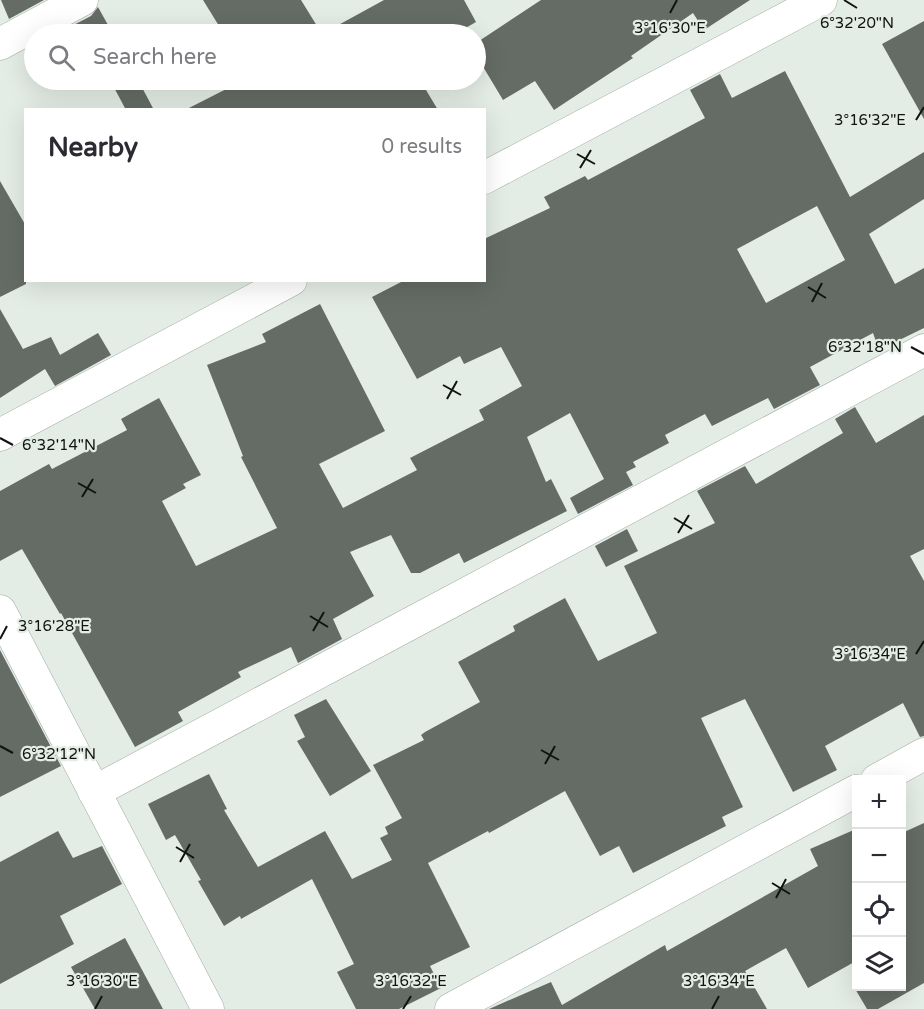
<!DOCTYPE html>
<meta charset="utf-8">
<style>
body{margin:0;font-family:"Varela Round",sans-serif;background:#f2f2f3;color:#2b2b33}
.controls{position:absolute;right:18px;bottom:18px;display:grid;overflow:hidden;border-radius:0px;box-shadow:0 6px 24px #0002}
.controls button{width:54px;height:54px;display:grid;place-items:center;padding:0;border:0;border-bottom:2px solid #e1e1e2;background:#fff;color:#2b2b33;font:30px sans-serif}
.list{margin:0;padding:0;list-style:none}
h2{display:flex;justify-content:space-between;align-items:center;height:78px;margin:0;padding:0 24px;font-size:26px}
h2 small{font-size:20px;font-weight:400;color:#7c7c81}
.icon{flex:none;width:33px;height:33px;fill:none;stroke:currentColor;stroke-width:2;stroke-linecap:round;stroke-linejoin:round}
.map{position:relative;flex:none;width:924px;height:1009px;overflow:hidden}
.search{position:absolute;background:#fff;box-shadow:0 6px 24px #0002;left:24px;top:24px;width:462px;height:66px;display:flex;align-items:center;gap:15px;box-sizing:border-box;padding:0 21px;border-radius:33px;color:#7c7c81;font-size:22px}
.panel{position:absolute;background:#fff;box-shadow:0 6px 24px #0002;left:24px;top:108px;width:462px;height:174px;border-radius:0px}
.map>svg:first-child{display:block}
.building{fill:#646c65;fill-rule:evenodd}
.lines{fill:none;stroke-linecap:round;stroke-linejoin:round}
.minor-casing{stroke:#a2aba3;stroke-width:33}
.minor{stroke:#fff;stroke-width:32}
.ticks{fill:none;stroke:#101310;stroke-width:2}
.ticks-label{font-size:15px;text-anchor:middle;fill:#101310;stroke:#e4ede5;stroke-width:4.5;stroke-linejoin:round;paint-order:stroke}
</style>
<div class="map">
<svg width="924" height="1009" viewBox="0 0 924 1009">
<rect width="100%" height="100%" fill="#e4ede5"/>
<!-- building -->
<g class="building">
<polygon points="1,0 44,0 9,19"/>
<polygon points="203,0 301,0 322,34 384,0 464,0 476,22 455,34 224,34"/>
<polygon points="541,0 750,0 704,30 693,13 631,56 633,58 554,110 535,81 503,100 476,55 476,43"/>
<polygon points="98,7 113,34 56,34 91,16"/>
<polygon points="924,21 924,119 882,44"/>
<path d="M785 71 850 197 924 152V199L869 234 895 284 924 268V328L879 350 873 333 810 367 820 385 774 409 768 398 712 426 705 414 665 435 669 443 633 462 636 467 626 472 633 485 578 514 570 498 604 479 570 413 527 437 546 482 551 479 567 511 464 563 459 553 420 573H411L391 535 350 552 374 596 333 619 342 639 298 663 291 647 238 672 241 677 178 712 183 721 135 747 61 613 60 614 22 549 0 561V491L49 464 52 469 127 430 121 419 159 398 201 475 183 484 186 488 162 501 196 566 277 528 241 457 243 456 207 365 266 342 262 334 320 304 385 431 319 464 343 508 417 470 410 458 484 420 479 410 522 386 501 347 464 364 460 356 417 379 372 297 405 280H484V239L550 208 544 197 585 176 588 180 705 118 690 90 720 74 732 98ZM817 206 845 260 766 303 737 249Z"/>
<polygon points="110,80 138,80 154,110 126,110"/>
<polygon points="244,80 420,80 438,110 185,110"/>
<polygon points="0,181 26,226 26,284 0,297"/>
<polygon points="0,309 23,349 51,337 60,355 98,333 111,355 55,386 45,369 0,398"/>
<polygon points="855,407 876,443 924,415 924,549 910,556 924,581 924,736 920,737 903,703 825,746 837,770 793,792 745,699 701,718 743,807 722,817 726,826 633,873 619,846 600,856 565,791 489,833 488,831 428,863 470,947 430,966 441,988 399,1009 356,1009 337,972 354,964 312,879 241,919 240,916 224,926 198,881 201,880 175,835 166,840 148,804 209,774 227,809 224,810 258,867 325,831 352,879 392,860 380,838 388,834 385,827 402,818 373,765 424,740 421,735 425,732 480,702 458,662 515,631 513,626 565,598 598,661 657,633 624,566 715,523 697,491 745,466 756,484 843,433 835,419"/>
<polygon points="627,529 638,551 606,567 595,546"/>
<polygon points="0,650 61,766 0,797"/>
<polygon points="326,699 371,771 330,796 297,741 305,737 294,715"/>
<polygon points="924,823 924,983 878,1009 867,1009 854,987 902,987 902,833"/>
<polygon points="856,829 856,961 808,988 786,948 745,971 767,1009 489,1009 551,982 562,1005 665,945 667,951 818,866 810,849"/>
<polygon points="58,831 73,858 102,846 122,884 60,916 74,944 0,984 0,862"/>
<polygon points="125,938 163,1009 95,1009 71,967"/>
</g>
<g class="lines">
<defs>
<g id="minor">
<polyline points="0,44 82,0"/>
<polyline points="484,178 821,0"/>
<polyline points="0,435 291,280"/>
<polyline points="0,611 208,1009"/>
<polyline points="877,780 924,754"/>
<polyline points="94,792 924,350"/>
<polyline points="451,1009 856,791"/>
</g>
</defs>
<!-- minor casing -->
<use href="#minor" class="minor-casing"/>
<!-- minor -->
<use href="#minor" class="minor"/>
</g>
<!-- ticks -->
<path class="ticks" d="M844 0 857 8M670 13 677 0M916 120 924 107M577 154 595 164M580 168 591 150M808 287 826 298M812 302 822 283M911 347 924 354M443 385 461 395M447 399 457 381M0 438 13 445M78 483 96 493M82 497 93 479M674 518 692 529M678 533 689 515M310 616 328 627M313 631 324 612M0 639 7 626M916 654 924 641M0 746 13 753M541 750 559 760M545 764 555 746M176 847 194 858M180 862 190 844M772 883 790 894M776 898 786 879M95 1009 102 996M403 1009 411 996M712 1009 719 996"/>
<g class="ticks-label">
<text x="857" y="28">6°32'20"N</text>
<text x="670" y="33">3°16'30"E</text>
<text x="870" y="125">3°16'32"E</text>
<text x="865" y="352">6°32'18"N</text>
<text x="59" y="450">6°32'14"N</text>
<text x="54" y="631">3°16'28"E</text>
<text x="870" y="659">3°16'34"E</text>
<text x="59" y="759">6°32'12"N</text>
<text x="102" y="986">3°16'30"E</text>
<text x="411" y="986">3°16'32"E</text>
<text x="719" y="986">3°16'34"E</text>
</g>
</svg>
<div class="controls">
<button>+</button>
<button>−</button>
<button><svg class="icon" aria-label="locate" viewBox="0 0 24 24"><circle cx="12" cy="12" r="6"/><path d="M12 2v4M12 18v4M2 12h4M18 12h4"/></svg></button>
<button><svg class="icon" aria-label="layers" viewBox="0 0 24 24"><path d="M12 4l9 5-9 5-9-5zM3 14l9 5 9-5"/></svg></button>
</div>
<div class="search"><svg class="icon" aria-label="search" viewBox="0 0 24 24"><circle cx="10" cy="10" r="6"/><path d="M15 15l6 6"/></svg>Search here</div>
<section class="panel">
<h2>Nearby<small>0 results</small></h2>
<ul class="list">
</ul>
</section>
</div>
